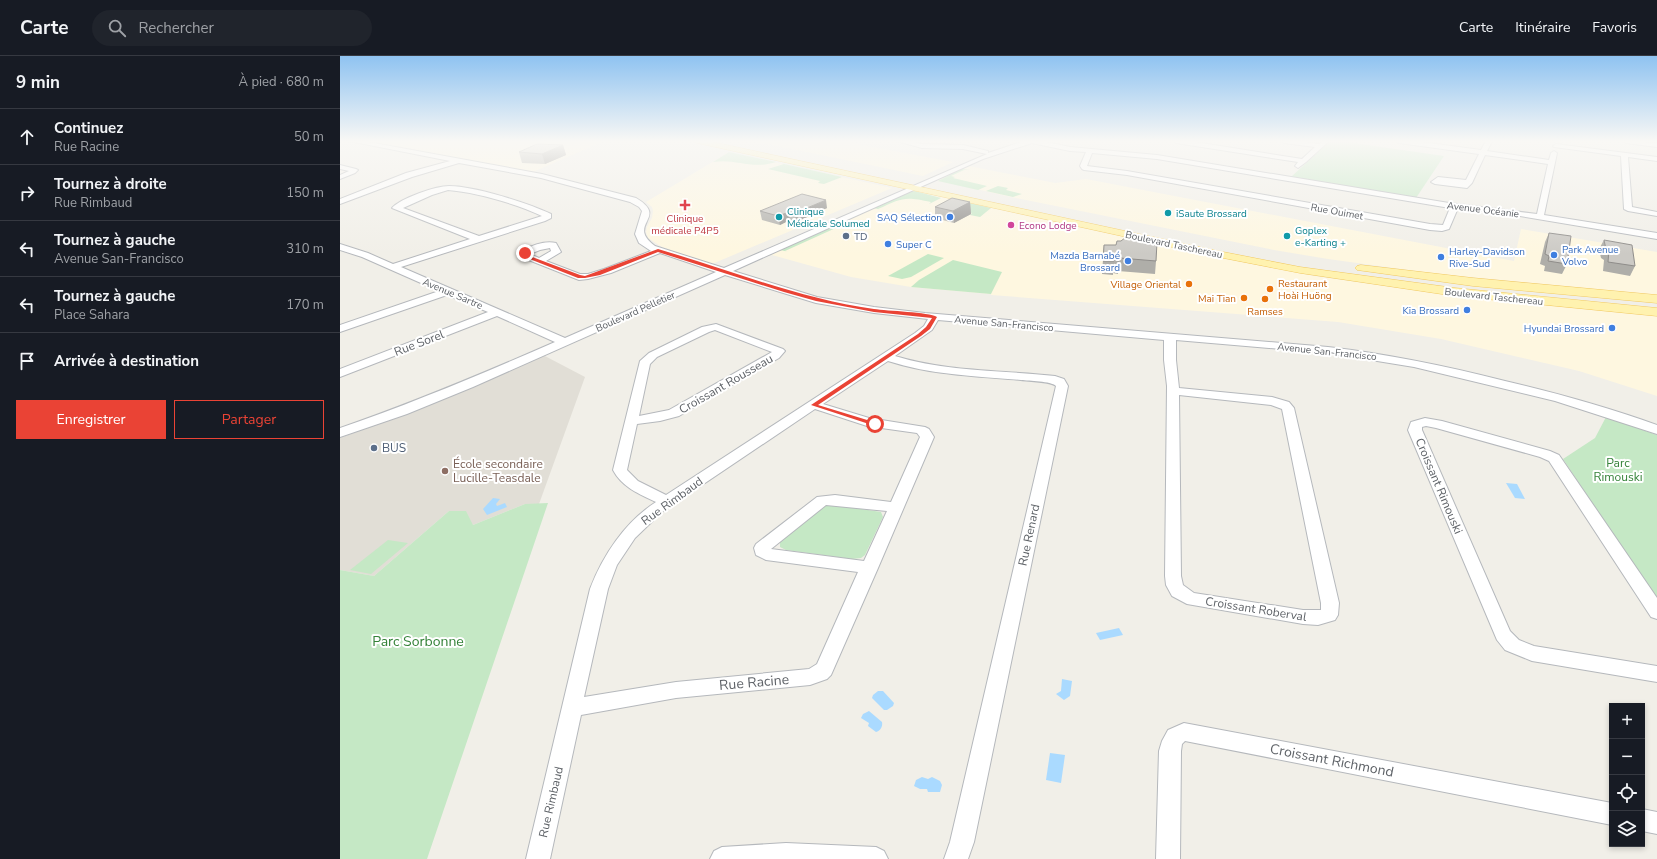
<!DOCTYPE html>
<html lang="fr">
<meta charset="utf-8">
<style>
body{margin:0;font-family:"Nunito Sans",sans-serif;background:#20242c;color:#f1f3f6}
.controls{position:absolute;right:12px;bottom:12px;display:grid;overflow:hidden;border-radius:0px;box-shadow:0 2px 6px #0003}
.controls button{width:36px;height:36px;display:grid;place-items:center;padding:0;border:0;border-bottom:1px solid #363941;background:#171b24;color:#f1f3f6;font:20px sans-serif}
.stop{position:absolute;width:12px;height:12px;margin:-9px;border:3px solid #ea4335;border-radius:50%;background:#fff}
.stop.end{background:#ea4335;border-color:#fff;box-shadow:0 1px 4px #0008}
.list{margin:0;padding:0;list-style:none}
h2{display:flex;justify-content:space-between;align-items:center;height:52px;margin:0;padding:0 16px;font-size:17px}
h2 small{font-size:13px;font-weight:400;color:#9ea1a6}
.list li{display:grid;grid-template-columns:26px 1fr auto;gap:12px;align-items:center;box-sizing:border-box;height:56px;padding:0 16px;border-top:1px solid #363941}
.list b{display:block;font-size:15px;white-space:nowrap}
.list p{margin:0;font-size:13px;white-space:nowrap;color:#9ea1a6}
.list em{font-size:13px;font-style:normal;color:#9ea1a6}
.actions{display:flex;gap:8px;padding:12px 16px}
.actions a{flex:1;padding:9px 0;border:1px solid #ea4335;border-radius:0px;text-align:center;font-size:14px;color:#ea4335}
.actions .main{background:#ea4335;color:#fff}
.icon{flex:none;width:22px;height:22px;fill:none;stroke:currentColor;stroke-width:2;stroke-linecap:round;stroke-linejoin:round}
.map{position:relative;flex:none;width:1317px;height:803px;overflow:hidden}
header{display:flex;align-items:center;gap:24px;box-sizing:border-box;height:56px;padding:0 20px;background:#171b24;border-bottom:1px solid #363941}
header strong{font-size:19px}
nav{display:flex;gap:22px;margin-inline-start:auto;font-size:14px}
.search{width:280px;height:36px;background:#20242c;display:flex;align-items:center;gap:10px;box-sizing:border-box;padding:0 14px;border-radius:22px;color:#9ea1a6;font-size:15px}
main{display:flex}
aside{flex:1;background:#171b24}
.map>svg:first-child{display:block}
.commercial{fill:#fef7e0}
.education{fill:#e1ded6}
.green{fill:#c5e8c5}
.water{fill:#aadaff}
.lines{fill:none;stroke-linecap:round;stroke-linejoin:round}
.minor-casing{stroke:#b5b8bc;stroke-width:2}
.major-casing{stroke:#f2c960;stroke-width:1}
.minor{fill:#fff;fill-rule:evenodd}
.major{fill:#fff2af;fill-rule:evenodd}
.wall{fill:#afaea9}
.shaded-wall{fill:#8f8d8a}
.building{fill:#cccac5;stroke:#8f8d8a}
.route{fill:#ea4335}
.health-dot{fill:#e0444e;stroke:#fff;stroke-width:1.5}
.culture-dot{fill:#0f9aa8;stroke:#fff;stroke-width:1.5}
.shop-dot{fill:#3f7fe0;stroke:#fff;stroke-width:1.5}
.hotel-dot{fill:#d1479c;stroke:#fff;stroke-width:1.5}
.service-dot{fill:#5c6f8a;stroke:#fff;stroke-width:1.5}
.food-dot{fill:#e8710a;stroke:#fff;stroke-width:1.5}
.education-dot{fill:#8d6e63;stroke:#fff;stroke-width:1.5}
.labels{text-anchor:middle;stroke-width:4;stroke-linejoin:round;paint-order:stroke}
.far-street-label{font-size:10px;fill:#5f6368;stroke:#fff}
.far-culture-label{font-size:10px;fill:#0d838f;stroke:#fff;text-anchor:start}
.far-shop-label{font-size:10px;fill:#366cbe;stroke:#fff;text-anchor:end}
.far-health-label{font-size:10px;fill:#be3a42;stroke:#fff}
.far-hotel-label{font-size:10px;fill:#b23c85;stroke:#fff;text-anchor:start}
.far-service-label{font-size:10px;fill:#4e5e75;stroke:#fff;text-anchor:start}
.far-food-label{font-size:10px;fill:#c56008;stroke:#fff;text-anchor:end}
.street-label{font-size:12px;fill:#5f6368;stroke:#fff}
.service-label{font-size:12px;fill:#4e5e75;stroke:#fff;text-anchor:start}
.park-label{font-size:12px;fill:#348238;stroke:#fff}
.education-label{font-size:12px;fill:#785e54;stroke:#fff;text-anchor:start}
.near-park-label{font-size:14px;fill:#348238;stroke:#fff}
.near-street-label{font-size:14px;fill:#5f6368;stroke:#fff}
</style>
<header>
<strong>Carte</strong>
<div class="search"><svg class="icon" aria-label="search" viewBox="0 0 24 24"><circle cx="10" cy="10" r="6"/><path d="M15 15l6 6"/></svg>Rechercher</div>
<nav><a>Carte</a><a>Itinéraire</a><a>Favoris</a></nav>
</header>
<main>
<aside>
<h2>9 min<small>À pied · 680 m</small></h2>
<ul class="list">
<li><svg class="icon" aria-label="ahead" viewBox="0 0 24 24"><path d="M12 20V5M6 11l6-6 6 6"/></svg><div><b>Continuez</b><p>Rue Racine</p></div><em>50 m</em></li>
<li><svg class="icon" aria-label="right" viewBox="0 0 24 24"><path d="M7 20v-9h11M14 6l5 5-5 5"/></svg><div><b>Tournez à droite</b><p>Rue Rimbaud</p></div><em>150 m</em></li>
<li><svg class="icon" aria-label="left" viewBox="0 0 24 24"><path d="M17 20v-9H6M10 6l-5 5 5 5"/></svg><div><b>Tournez à gauche</b><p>Avenue San-Francisco</p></div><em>310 m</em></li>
<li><svg class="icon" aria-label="left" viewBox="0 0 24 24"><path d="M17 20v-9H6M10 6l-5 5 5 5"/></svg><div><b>Tournez à gauche</b><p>Place Sahara</p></div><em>170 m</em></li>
<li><svg class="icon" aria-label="arrive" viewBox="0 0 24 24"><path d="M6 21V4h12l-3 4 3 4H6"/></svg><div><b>Arrivée à destination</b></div></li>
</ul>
<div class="actions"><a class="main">Enregistrer</a><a>Partager</a></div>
</aside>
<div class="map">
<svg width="1317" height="803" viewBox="0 0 1317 803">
<rect width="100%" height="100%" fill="#f1efe8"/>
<!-- commercial -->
<g class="commercial">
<polygon points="264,85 193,116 28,86 29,85"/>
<polygon points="413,85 501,85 613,106 583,120"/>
<polygon points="389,96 502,121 552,132 372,208 322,191 308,182 306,176 307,171 312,162 313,155 312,151 306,146"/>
<polygon points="629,110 715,127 746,123 1174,205 1181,173 1317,196 1317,239 1097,218 988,203 934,194 671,141 601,125 601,123"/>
<polygon points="575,135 887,203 975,220 1124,241 1317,259 1317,340 1239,315 1101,283 998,266 651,239 651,238 571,231 511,221 432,199 426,199 570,136"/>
</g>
<!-- education -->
<polygon class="education" points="203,299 245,321 199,448 185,448 133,469 109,455 34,520 0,514 0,382 102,344"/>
<!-- green -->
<g class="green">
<polygon points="990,85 1000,85 1104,100 1076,142 951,121"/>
<path d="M389 96 436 106C411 114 396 102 373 106Z"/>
<polygon points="444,108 502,121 484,128 478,127 480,125 428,113"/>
<polygon points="621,113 630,114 624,114 611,120 615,121 613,122 647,130 638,134 598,125"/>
<polygon points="658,130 668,132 666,134 682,138 673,141 646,135"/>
<path d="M575 135 601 142 589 148 591 146C564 140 562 142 538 153L541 154 534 152 570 136Z"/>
<polygon points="614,143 651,152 640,161 630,159 632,157 598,149 609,144"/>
<polygon points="491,170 498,171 445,195 449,196 440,194"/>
<polygon points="588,198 604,202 571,221 562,223 548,220"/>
<polygon points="613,204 662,216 651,238 571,231 579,224"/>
<polygon points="1266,361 1317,379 1317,544 1223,403 1255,382"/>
<polygon points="208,447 87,803 0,803 0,514 34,520 109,455 126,455 133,469 185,448"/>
<polygon points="489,448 541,456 543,461 525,499 521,502 512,503 446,494 440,491 440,484 484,450"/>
<polygon points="48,484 68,487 31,518 10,514"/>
</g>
<!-- water -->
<g class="water">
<polygon points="1166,427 1177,428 1185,443 1175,442"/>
<polygon points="153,442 160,443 156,448 157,450 165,447 167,451 147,459 143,453"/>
<polygon points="779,572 783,579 760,584 756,577"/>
<polygon points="722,623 732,625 730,640 724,644 716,638 721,635"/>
<polygon points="538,635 543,635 554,647 553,650 547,654 544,654 532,642 533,639"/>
<path d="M529 655 542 666C543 671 540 675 536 676L528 670 529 667 521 662 523 658Z"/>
<polygon points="710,697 725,699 721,727 706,724"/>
<polygon points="582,721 588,723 592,721 600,725 602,729 600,736 588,736 587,733 580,733 574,730 576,724"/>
</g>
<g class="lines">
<defs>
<g id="minor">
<path d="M9 85H23L202 118 296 142C330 162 285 168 315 190L384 212 647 98 623 93 582 92 557 85H569L582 88 623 89 648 95V97L684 85H702L730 91 817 99 1109 147 1197 158 1208 108 1145 99 1132 127 1127 132 1095 128 1091 126 1098 121 1126 124 1139 98 1059 87 1056 85H1074L1141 94 1146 85H1152L1147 95 1209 104 1211 97 1214 95 1217 97 1204 159 1317 177V183L1174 159 1118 152 1109 173 1102 175 1090 174 787 119 744 114 742 113 740 110 746 96 730 95 692 87 643 103 393 215 477 241 534 251 585 257 988 291C1048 298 1106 310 1165 325 1216 337 1267 351 1317 369V378L1215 345 1074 311 988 297 836 284V304L839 332 932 341 949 346 954 352 999 547 998 559 995 564 978 569 963 568 847 548 832 540 826 529 825 520 827 330 824 304V284L598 264 592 274 555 300C607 316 662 314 715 320L724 323 728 330 634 786 628 803H604L610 786 716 330C711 325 689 325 681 324 635 320 591 319 548 305L483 348 529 362 585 371 589 373 594 381 538 512 491 619 487 623 470 629 336 642 241 659 210 803H186L250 533C263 499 285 466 316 446 299 438 282 431 273 414L300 305 309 297 362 271 376 268 443 293 445 295 439 302 339 360 320 365 297 368 287 414 298 425 326 439 575 277 584 270 588 263 534 257 476 247 385 219 133 331 67 358 0 381V372C73 347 144 317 215 286L157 260 0 321V313L148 256 107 239 0 276V269L99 235 22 201 0 194V188L28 197 53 208 130 183 52 152C61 142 96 130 109 130 134 130 188 147 211 158V162L205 165 61 211 225 282 376 216 320 197 271 217 248 223 239 224 181 201 179 199C187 190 205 184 216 187L221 196 206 205 240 218H248L264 213 311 195 299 187 295 178 302 155 299 151 290 146 201 122 119 107 72 121 0 148V143L66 117 110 105ZM752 97 817 103 1110 152 1103 169 1090 168 787 115 747 110ZM108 134C135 136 177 148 202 160L139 180 63 152 92 139ZM210 192 211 195 199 202 190 198 200 194ZM375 274 432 296 329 354 299 360 310 308 317 301 369 276ZM839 339 931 349 942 353 981 547V554H963L854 537 843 529 841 520ZM475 353 527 370 577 377 580 381 551 446 495 439 477 441 416 488 414 492 416 499 426 504 518 516 477 608 469 613 336 626 244 641 268 533 277 509 295 482 322 456ZM486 449 547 455 524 505 431 493Z"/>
<polygon points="833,85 849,85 962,103 975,91 944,87 941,85 959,85 979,88 982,85 989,85 966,106 958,112 955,110 958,106 836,87"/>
<polygon points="1283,85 1317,87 1317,91 1286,87"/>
<polygon points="1216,88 1317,101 1317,105 1288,101 1292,151 1317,156 1317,160 1288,155 1284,153 1281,100 1214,91 1213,90"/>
<polygon points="0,109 16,113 18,114 15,117 0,123 0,119 9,115 0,113"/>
<polygon points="1085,362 1102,365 1210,395 1219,399 1317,542 1317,563 1311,561 1209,405 1200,401 1096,372 1086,370 1082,371 1082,374 1170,575 1179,584 1194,590 1317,610 1317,626 1192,605 1165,594 1157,584 1068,374 1071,366"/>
<polygon points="844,667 1272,747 1272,769 845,685 842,688 841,695 840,803 816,803 819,695 822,685 828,674"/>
<polygon points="1302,753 1317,756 1317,778 1302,775"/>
<polygon points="446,787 536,791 544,795 548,803 370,803 374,795 382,791"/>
</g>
<g id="major">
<polygon points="353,85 368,85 873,194 960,211 1115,232 1317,252 1317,260 1115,240 960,217 873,200 357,87"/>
<polygon points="1021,209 1133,222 1317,239 1317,247 1133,230 1017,214 1015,212 1017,210"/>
</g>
</defs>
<!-- minor casing -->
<use href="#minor" class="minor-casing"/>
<!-- major casing -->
<use href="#major" class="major-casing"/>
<!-- minor -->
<use href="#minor" class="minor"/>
<!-- major -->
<use href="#major" class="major"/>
</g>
<!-- wall -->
<g class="wall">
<polygon points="223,89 226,99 205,108 182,107 179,96"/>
<polygon points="630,146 631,158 614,167 595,162 595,151"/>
<polygon points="487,152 456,166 450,164 440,169 422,164 420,155"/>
<polygon points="1209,177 1227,208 1222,218 1204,215 1205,210 1200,208 1205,186"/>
<polygon points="1264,184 1295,210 1290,220 1263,215 1264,204 1261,202 1259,193"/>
<polygon points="781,185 816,205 815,218 778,215 778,218 773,217 773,219 762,218 764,189 776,189"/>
</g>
<!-- shaded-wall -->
<g class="shaded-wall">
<polygon points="223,89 226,99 205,108 202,98"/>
<polygon points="486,144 487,152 456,166 455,157"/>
<polygon points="630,146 631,158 614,167 613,155"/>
<polygon points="449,156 450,164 440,169 438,160"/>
</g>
<!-- building -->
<g class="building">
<polygon points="197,88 223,89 202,98 179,96"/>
<polygon points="462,138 486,144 455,157 449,156 438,160 420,155"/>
<polygon points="612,142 630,146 613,155 595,151"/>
<polygon points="1209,177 1231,180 1227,208 1208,205 1209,200 1205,198"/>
<polygon points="793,180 817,186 816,205 780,202 779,205 774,204 774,205 763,205 764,189 776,189 777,185 781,185 786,181 790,182"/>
<polygon points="1264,184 1292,189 1295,210 1268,206 1269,194 1266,193"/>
</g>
<!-- sky -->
<linearGradient id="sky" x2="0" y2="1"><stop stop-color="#8fc3f1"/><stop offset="0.43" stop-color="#f9f8f5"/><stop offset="1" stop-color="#f9f8f5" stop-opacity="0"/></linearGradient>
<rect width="1317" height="198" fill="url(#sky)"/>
<!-- route -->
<path class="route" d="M318 193C390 214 460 243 534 253 547 255 589 256 597 261L590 273 581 280 478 349 537 367 538 368 535 370 471 349 578 278 586 271 592 262 534 256 476 245 444 236 318 196 260 219 245 222H238L182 200 183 196H186L187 199 240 219 245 220Z"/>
<!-- markers -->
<path class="health-dot" d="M343 143h4v4h4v4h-4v4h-4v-4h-4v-4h4z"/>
<g class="culture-dot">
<circle cx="828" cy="157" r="4"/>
<circle cx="439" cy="161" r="4"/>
<circle cx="947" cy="180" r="4"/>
</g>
<g class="shop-dot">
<circle cx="610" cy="161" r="4"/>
<circle cx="548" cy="188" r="4"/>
<circle cx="1214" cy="199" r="4"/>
<circle cx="1101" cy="201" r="4"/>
<circle cx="788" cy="205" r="4"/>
<circle cx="1127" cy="254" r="4"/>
<circle cx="1272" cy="272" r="4"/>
</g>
<circle class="hotel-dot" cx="671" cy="169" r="4"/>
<g class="service-dot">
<circle cx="506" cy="180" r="4"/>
<circle cx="34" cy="392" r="4"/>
</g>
<g class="food-dot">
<circle cx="849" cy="228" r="4"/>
<circle cx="930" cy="233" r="4"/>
<circle cx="904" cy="242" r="4"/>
<circle cx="925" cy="243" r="4"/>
</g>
<circle class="education-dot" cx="105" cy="415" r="4"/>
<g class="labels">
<!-- far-street labels -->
<g class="far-street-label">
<text transform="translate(1143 153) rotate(7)" y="4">Avenue Océanie</text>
<text transform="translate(997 155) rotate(10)" y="4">Rue Ouimet</text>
<text transform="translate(834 188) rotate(12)" y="4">Boulevard Taschereau</text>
<text transform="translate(113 237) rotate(23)" y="4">Avenue Sartre</text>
<text transform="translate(1154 240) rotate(6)" y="4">Boulevard Taschereau</text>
<text transform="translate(295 255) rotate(-24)" y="4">Boulevard Pelletier</text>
<text transform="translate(664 267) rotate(5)" y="4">Avenue San-Francisco</text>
<text transform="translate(987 295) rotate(6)" y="4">Avenue San-Francisco</text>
</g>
<!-- far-culture labels -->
<g class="far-culture-label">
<text x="447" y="159">Clinique<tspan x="447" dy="12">Médicale Solumed</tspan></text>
<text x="836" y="161">iSaute Brossard</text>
<text x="955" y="178">Goplex<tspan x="955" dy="12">e-Karting +</tspan></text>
</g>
<!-- far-shop labels -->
<g class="far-shop-label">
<text x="602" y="165">SAQ Sélection</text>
<text x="556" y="192" text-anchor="start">Super C</text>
<text x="1222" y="197" text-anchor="start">Park Avenue<tspan x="1222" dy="12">Volvo</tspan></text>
<text x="1109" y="199" text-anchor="start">Harley-Davidson<tspan x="1109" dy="12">Rive-Sud</tspan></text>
<text x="780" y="203">Mazda Barnabé<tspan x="780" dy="12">Brossard</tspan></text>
<text x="1119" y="258">Kia Brossard</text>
<text x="1264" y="276">Hyundai Brossard</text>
</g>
<!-- far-health labels -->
<g class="far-health-label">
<text x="345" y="166">Clinique<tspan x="345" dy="12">médicale P4P5</tspan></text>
</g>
<!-- far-hotel labels -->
<g class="far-hotel-label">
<text x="679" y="173">Econo Lodge</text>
</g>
<!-- far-service labels -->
<g class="far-service-label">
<text x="514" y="184">TD</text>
</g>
<!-- far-food labels -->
<g class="far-food-label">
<text x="938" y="231" text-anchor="start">Restaurant<tspan x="938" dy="12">Hoài Huöng</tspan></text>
<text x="841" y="232">Village Oriental</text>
<text x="896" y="246">Mai Tian</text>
<text x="925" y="259" text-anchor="middle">Ramses</text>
</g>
<!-- street labels -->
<g class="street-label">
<text transform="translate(79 287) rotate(-21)" y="4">Rue Sorel</text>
<text transform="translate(386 328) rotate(-30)" y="4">Croissant Rousseau</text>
<text transform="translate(1099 430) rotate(67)" y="4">Croissant Rimouski</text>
<text transform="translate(332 445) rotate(-36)" y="4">Rue Rimbaud</text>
<text transform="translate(689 479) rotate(-78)" y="4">Rue Renard</text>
<text transform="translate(916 553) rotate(9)" y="4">Croissant Roberval</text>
<text transform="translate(211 746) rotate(-77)" y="4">Rue Rimbaud</text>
</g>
<!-- service labels -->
<g class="service-label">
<text x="42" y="396">BUS</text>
</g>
<!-- park labels -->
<g class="park-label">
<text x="1278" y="411">Parc<tspan x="1278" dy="14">Rimouski</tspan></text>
</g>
<!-- education labels -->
<g class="education-label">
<text x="113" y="412">École secondaire<tspan x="113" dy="14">Lucille-Teasdale</tspan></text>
</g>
<!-- near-park labels -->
<g class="near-park-label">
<text x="78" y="590">Parc Sorbonne</text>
</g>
<!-- near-street labels -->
<g class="near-street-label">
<text transform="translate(414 626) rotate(-5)" y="5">Rue Racine</text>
<text transform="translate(992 704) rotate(11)" y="5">Croissant Richmond</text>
</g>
</g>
</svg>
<div class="controls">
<button>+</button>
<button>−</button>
<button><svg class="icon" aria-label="locate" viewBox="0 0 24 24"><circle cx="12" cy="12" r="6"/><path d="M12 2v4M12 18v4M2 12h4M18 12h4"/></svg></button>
<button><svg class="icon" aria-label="layers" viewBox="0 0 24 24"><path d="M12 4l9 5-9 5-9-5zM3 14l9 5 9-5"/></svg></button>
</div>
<div class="stop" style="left:535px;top:368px"></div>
<div class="stop end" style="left:185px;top:197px"></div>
</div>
</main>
